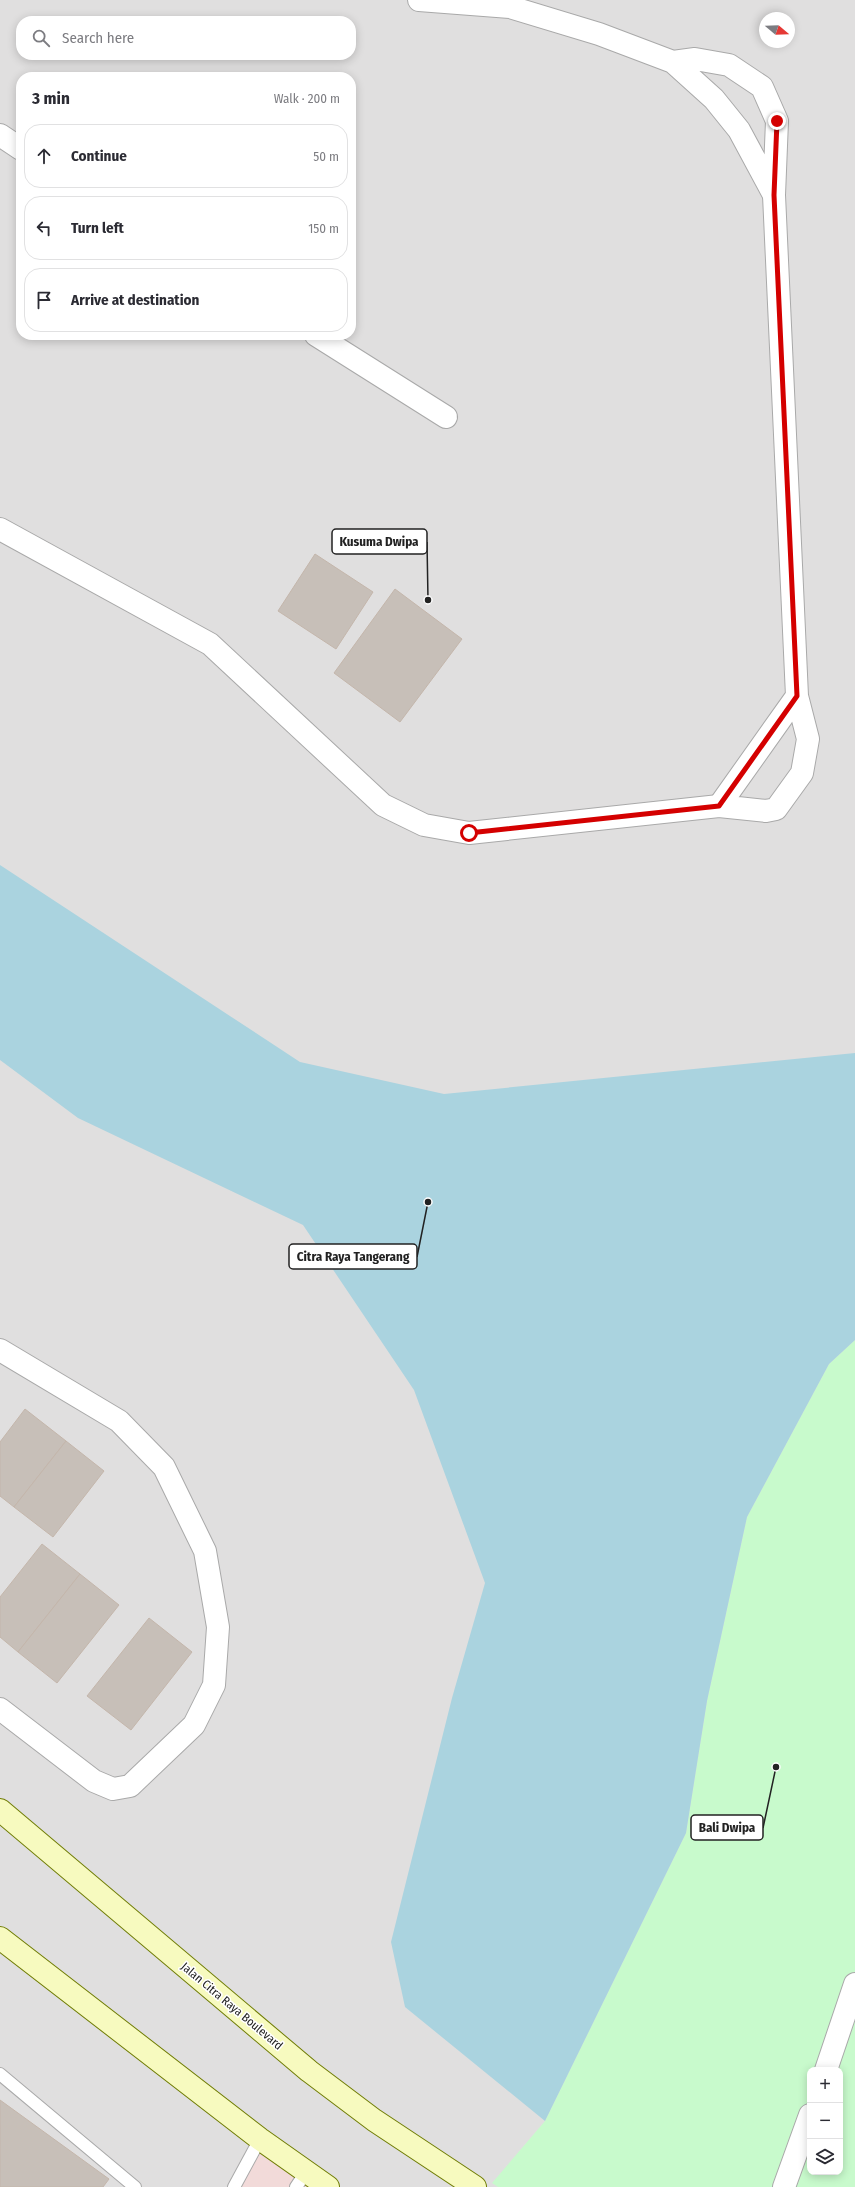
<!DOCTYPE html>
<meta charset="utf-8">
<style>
body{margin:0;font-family:"Fira Sans Condensed",sans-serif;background:#f2f2f3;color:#2b2b33}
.controls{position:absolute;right:12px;bottom:12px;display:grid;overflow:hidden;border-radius:8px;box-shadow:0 2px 10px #0003}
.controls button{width:36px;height:36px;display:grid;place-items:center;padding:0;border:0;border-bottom:1px solid #e1e1e2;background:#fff;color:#2b2b33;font:20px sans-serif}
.compass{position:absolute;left:759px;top:12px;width:36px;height:36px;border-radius:50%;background:#fff;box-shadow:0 2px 10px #0003;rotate:109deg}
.stop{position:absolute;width:12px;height:12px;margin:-9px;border:3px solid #d40000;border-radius:50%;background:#fff}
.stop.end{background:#d40000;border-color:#fff;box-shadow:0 1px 4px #0008}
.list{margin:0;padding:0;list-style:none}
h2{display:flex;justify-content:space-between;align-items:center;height:52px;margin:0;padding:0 16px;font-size:17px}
h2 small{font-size:13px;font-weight:400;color:#7c7c81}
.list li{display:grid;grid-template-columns:26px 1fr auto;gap:12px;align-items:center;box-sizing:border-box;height:64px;margin:0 8px 8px;padding:0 8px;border:1px solid #e1e1e2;border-radius:16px}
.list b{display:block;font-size:15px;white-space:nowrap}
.list em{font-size:13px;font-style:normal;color:#7c7c81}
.icon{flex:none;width:22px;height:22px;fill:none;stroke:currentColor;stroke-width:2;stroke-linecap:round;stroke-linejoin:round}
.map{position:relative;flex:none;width:855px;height:2187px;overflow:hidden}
.search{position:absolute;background:#fff;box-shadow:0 2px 10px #0003;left:16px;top:16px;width:340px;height:44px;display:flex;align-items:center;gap:10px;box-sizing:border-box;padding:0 14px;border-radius:16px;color:#7c7c81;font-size:15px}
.panel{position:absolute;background:#fff;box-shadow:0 2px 10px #0003;left:16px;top:72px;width:340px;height:268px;border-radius:16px}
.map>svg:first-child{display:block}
.residential{fill:#e0dfdf;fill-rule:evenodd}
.commercial{fill:#f2dad9}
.park{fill:#c8facc;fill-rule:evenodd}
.water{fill:#aad3df}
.building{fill:#c7bfb8;stroke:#c4b6ab}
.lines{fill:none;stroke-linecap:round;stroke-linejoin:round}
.service-casing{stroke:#a9a9a9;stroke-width:14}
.minor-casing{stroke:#a9a9a9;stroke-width:24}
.secondary-casing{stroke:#707d05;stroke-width:24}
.service{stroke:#fff;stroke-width:12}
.minor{stroke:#fff;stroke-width:22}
.secondary{stroke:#f7fabf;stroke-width:22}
.route{stroke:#d40000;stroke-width:5}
.labels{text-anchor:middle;stroke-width:3;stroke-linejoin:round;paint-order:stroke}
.street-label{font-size:12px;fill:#222;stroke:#fff}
.leader{fill:none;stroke:#222;stroke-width:1.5}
.callout-dot{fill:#222;stroke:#fff;stroke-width:1.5}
.callout{fill:#fff;stroke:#222;stroke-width:1.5}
.callout-label{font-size:13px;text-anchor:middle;font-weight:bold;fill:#222}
</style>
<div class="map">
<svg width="855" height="2187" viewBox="0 0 855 2187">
<rect width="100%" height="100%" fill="#f2efe9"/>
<!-- residential -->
<path class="residential" d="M0 0H855V2187H0ZM765 18H789V42H765ZM21 21H351V55H21ZM21 77H351V335H21ZM810 2070H840V2172H810Z"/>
<!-- commercial -->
<polygon class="commercial" points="262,2139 332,2187 235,2187"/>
<!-- park -->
<path class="park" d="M855 1340V2187H498L492 2183 545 2121 686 1833 707 1701 747 1517 829 1364ZM810 2070H840V2172H810Z"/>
<!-- water -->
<polygon class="water" points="0,865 300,1062 444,1094 855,1053 855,1340 829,1364 747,1517 707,1701 686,1833 545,2121 405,2007 391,1942 452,1698 485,1583 414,1390 303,1225 78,1118 0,1060"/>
<!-- building -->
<g class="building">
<polygon points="315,554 373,592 336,649 278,611"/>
<polygon points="395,589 462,639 400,722 334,673"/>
<polygon points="25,1409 66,1441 14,1507 0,1496 0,1442"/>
<polygon points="66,1441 104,1471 53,1537 14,1507"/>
<polygon points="42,1544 80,1574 18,1652 0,1637 0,1597"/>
<polygon points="80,1574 119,1605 57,1683 18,1652"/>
<polygon points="149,1618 192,1652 131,1730 87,1696"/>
<polygon points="0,2100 109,2179 103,2187 0,2187"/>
</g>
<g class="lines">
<defs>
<g id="service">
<polyline points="0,2074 135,2187"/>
<polyline points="234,2187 260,2139"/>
<polyline points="296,2187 306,2172"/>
</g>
<g id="minor">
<polyline points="419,0 510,7 599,34 673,62 714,99 739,130 774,195 777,121 762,87 729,65 695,59 673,62"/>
<polyline points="0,135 21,149"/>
<polyline points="774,195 797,696 808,739 802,773 776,809 766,811 719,806 797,696"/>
<polyline points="316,335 446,417"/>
<polyline points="0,529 210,644 383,805 424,825 469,833 719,806"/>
<polyline points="0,1350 119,1421 164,1467 205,1551 218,1627 214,1685 194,1725 130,1786 113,1789 94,1781 0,1709"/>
<polyline points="826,2070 855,1984"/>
<polyline points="784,2187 810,2115"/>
</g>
<g id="secondary">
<polyline points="0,1810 309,2071 374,2120 475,2187"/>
<polyline points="0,1938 260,2139 328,2187"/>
</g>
</defs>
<!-- service casing -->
<use href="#service" class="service-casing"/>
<!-- minor casing -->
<use href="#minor" class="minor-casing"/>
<!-- secondary casing -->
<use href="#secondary" class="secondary-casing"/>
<!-- service -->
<use href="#service" class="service"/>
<!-- minor -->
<use href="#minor" class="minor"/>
<!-- secondary -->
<use href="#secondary" class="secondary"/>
</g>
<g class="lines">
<!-- route -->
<polyline class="route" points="469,833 719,806 797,696 774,195 777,121"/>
</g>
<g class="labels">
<!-- street labels -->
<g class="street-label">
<text transform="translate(232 2006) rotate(40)" y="4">Jalan Citra Raya Boulevard</text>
</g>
</g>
<!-- callouts -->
<path class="leader" d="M428 600L427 542M428 1202L417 1257M776 1767L763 1828"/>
<g class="callout-dot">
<circle cx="428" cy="600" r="4"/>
<circle cx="428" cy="1202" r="4"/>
<circle cx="776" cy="1767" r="4"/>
</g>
<g class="callout">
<rect x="332" y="529" width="95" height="25" rx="4"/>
<rect x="289" y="1244" width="128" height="25" rx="4"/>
<rect x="691" y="1815" width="72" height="25" rx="4"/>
</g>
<g class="callout-label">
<text x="379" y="546">Kusuma Dwipa</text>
<text x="353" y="1261">Citra Raya Tangerang</text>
<text x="727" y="1832">Bali Dwipa</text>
</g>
</svg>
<div class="controls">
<button>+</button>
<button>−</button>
<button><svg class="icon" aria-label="layers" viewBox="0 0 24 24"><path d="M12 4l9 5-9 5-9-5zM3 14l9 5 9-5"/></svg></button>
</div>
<svg class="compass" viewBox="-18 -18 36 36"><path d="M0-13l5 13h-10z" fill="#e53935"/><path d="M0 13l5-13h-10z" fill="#7c7c81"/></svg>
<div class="stop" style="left:469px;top:833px"></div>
<div class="stop end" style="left:777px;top:121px"></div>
<div class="search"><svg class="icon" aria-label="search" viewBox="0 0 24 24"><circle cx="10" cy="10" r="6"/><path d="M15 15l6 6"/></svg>Search here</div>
<section class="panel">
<h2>3 min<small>Walk · 200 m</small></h2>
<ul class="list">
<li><svg class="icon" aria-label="ahead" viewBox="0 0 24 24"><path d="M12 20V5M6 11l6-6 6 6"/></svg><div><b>Continue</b></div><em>50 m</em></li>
<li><svg class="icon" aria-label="left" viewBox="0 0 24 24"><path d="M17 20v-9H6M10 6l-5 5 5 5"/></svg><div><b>Turn left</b></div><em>150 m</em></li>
<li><svg class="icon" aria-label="arrive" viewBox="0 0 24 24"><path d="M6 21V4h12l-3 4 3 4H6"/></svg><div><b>Arrive at destination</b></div></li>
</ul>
</section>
</div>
